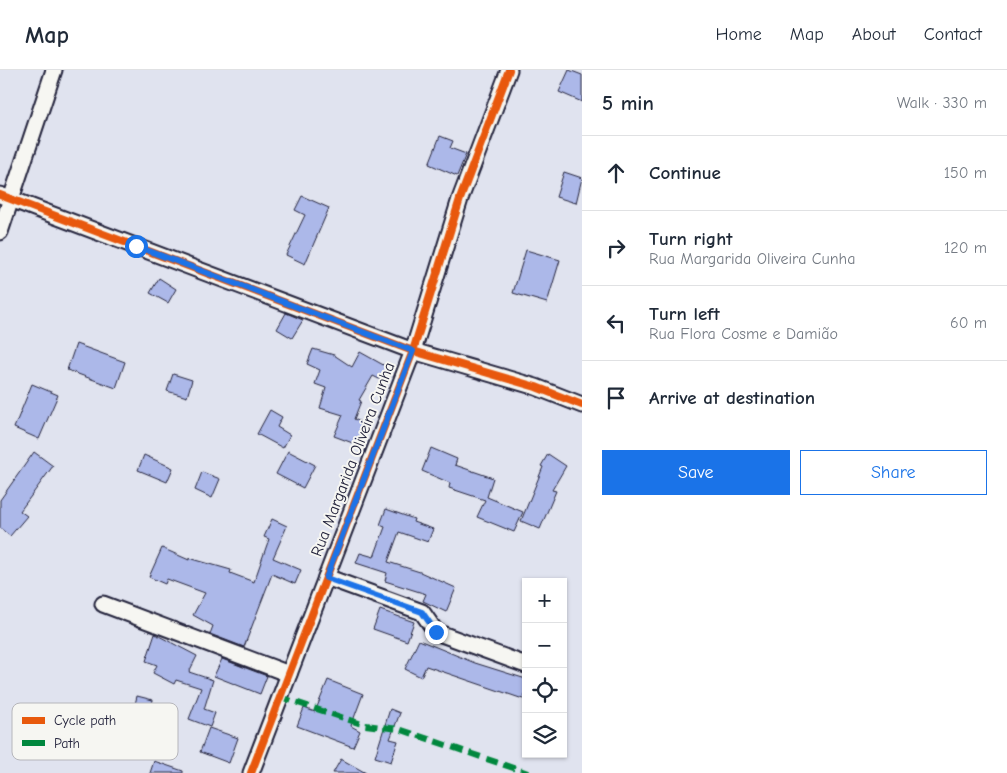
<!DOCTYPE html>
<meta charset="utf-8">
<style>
body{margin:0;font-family:"Comic Neue",sans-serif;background:#f6f6f7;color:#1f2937}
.controls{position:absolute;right:15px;bottom:15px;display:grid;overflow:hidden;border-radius:0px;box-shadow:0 1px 4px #0004}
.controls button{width:45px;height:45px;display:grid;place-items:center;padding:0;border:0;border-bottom:1px solid #e0e1e3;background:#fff;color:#1f2937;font:25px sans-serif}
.stop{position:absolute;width:15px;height:15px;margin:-11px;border:4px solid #1a73e8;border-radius:50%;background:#fff}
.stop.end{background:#1a73e8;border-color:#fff;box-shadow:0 1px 5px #0008}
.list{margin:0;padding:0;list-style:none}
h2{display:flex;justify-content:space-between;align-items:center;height:65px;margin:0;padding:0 20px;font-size:21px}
h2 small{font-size:16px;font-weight:400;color:#747a83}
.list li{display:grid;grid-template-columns:32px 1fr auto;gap:15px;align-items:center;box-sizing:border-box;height:75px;padding:0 20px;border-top:1px solid #e0e1e3}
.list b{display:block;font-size:19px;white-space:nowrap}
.list p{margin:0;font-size:16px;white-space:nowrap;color:#747a83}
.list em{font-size:16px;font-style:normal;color:#747a83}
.actions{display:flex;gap:10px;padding:15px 20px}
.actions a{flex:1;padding:11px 0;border:1px solid #1a73e8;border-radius:0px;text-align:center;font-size:18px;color:#1a73e8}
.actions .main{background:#1a73e8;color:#fff}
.icon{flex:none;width:28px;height:28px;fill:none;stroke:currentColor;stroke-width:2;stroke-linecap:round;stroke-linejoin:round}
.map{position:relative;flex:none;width:582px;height:703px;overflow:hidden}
header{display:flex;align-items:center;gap:30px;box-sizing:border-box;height:70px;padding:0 25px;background:#fff;border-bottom:1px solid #e0e1e3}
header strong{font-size:24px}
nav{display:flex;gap:28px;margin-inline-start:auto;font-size:18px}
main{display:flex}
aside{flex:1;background:#fff}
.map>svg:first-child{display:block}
.building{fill:#acb8e9;stroke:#22223b}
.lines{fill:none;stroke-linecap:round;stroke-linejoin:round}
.minor-casing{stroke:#22223b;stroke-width:19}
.minor{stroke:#f6f6f2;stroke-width:15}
.quiet{stroke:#00873e;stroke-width:6;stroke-dasharray:12 6;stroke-linecap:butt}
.cycleway-casing{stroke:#f6f6f2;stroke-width:11}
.cycleway{stroke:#e8590c;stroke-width:8}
.route{stroke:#1a73e8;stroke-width:6}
.labels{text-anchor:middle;stroke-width:4;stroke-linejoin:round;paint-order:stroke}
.street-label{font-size:16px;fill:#22223b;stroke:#f6f6f2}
.key{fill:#f6f6f2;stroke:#b6b6bb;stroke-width:1}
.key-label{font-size:14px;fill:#22223b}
</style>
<header>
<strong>Map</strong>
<nav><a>Home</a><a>Map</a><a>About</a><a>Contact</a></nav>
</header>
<main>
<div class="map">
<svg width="582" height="703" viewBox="0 0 582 703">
<rect width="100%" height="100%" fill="#e0e3ef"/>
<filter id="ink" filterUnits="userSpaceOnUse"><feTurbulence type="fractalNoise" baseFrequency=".02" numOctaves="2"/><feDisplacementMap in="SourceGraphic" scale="10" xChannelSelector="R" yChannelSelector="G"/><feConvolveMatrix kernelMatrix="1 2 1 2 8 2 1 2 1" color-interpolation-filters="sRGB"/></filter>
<g filter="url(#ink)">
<!-- building -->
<g class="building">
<polygon points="569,0 582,5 582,32 559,22"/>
<polygon points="440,66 453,71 450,78 466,84 457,106 429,94"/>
<polygon points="564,102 582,108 576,133 556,127"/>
<polygon points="302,126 329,138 305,194 286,185 305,145 295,140"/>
<polygon points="526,180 560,190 547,233 513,223"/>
<polygon points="159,208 176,219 168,233 150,223"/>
<polygon points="286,243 303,250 292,268 277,259"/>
<polygon points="76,274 125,292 116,318 67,300"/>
<polygon points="313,279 334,285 352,297 360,282 387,297 381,310 373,306 359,330 361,331 354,349 367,355 358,375 334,366 343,345 320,338 326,318 315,314 320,300 307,294"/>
<polygon points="173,304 192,310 187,327 167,321"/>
<polygon points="32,314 58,325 39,369 14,358"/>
<polygon points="270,340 282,347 277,357 290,365 283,378 257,364"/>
<polygon points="431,378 457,389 455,395 493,408 487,427 523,442 514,462 477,447 485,430 449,418 450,413 422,401"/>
<polygon points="288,381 315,395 303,418 276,404"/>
<polygon points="34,382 53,396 20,441 27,446 10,466 0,458 0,430"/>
<polygon points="548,384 566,396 552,420 556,421 540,459 521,451 543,397 541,396"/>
<polygon points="144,385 173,398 167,412 138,400"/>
<polygon points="202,402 220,409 212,428 195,420"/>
<polygon points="386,439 414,449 413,452 433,459 428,472 399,462 388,492 420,502 456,518 446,542 423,531 426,524 385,511 387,503 356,493 360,483 374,487 385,457 380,455"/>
<polygon points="272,449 287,456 273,488 301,500 295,514 272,504 244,577 210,564 213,556 193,545 205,523 167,509 165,514 149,507 162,478 189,490 189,488 231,500 230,503 254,512 269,469 264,467"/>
<polygon points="380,540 414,552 407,571 373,559"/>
<polygon points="155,564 197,586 189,602 213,610 204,639 215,643 210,657 189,649 201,618 176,610 174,614 153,603 157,595 146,591"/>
<polygon points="419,570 475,593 526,609 526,621 523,629 426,596 421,607 405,599"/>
<polygon points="222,589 267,606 260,624 214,606"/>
<polygon points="328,610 363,624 351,656 360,661 353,677 297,656 304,638 315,642"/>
<polygon points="137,626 153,630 148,651 132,647"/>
<polygon points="390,639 400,643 390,669 398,671 391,692 375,687"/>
<polygon points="209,658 238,668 229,693 200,682"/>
<polygon points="341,689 366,703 333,703"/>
<polygon points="154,691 183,701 183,703 150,703"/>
</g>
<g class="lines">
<defs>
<g id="minor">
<polyline points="0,125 413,281 536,317 582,335"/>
<polyline points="0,162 54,0"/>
<polyline points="326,507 422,542 436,562 526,595"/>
<polyline points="103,534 289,604"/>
<polyline points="251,703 413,281 460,129 509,0"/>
</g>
</defs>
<!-- minor casing -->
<use href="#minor" class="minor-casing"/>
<!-- minor -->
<use href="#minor" class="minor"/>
<!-- quiet -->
<polyline class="quiet" points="280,627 365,655 399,659 528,703"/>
<defs>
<g id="cycleway">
<polyline points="0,125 413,281 536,317 582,335"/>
<polyline points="251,703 413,281 460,129 509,0"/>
</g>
</defs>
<!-- cycleway casing -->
<use href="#cycleway" class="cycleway-casing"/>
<!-- cycleway -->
<use href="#cycleway" class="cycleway"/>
</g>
</g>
<g class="lines" filter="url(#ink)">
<!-- route -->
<polyline class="route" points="136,176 413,281 326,508 422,542 436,562"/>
</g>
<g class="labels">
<!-- street labels -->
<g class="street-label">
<text transform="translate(352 389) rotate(-69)" y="6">Rua Margarida Oliveira Cunha</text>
</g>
</g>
<!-- legend -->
<rect x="12" y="633" width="166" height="57" rx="8" class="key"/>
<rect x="22" y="647" width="23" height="7" fill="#e8590c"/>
<rect x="22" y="670" width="23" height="6" fill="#00873e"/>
<g class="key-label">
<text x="54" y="655">Cycle path</text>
<text x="54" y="678">Path</text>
</g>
</svg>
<div class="controls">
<button>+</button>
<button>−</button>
<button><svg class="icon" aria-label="locate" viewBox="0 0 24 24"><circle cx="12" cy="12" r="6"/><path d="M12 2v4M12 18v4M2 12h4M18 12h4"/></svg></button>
<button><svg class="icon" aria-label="layers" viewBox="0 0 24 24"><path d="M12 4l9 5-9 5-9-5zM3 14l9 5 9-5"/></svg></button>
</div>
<div class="stop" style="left:136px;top:176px"></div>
<div class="stop end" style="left:436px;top:562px"></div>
</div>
<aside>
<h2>5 min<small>Walk · 330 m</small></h2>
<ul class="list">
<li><svg class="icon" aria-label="ahead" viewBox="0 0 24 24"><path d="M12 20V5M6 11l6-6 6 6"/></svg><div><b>Continue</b></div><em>150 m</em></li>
<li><svg class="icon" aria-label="right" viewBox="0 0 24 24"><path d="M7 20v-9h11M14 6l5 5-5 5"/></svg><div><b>Turn right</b><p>Rua Margarida Oliveira Cunha</p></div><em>120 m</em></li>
<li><svg class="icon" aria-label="left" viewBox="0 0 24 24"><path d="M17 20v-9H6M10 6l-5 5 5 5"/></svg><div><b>Turn left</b><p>Rua Flora Cosme e Damião</p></div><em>60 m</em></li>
<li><svg class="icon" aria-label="arrive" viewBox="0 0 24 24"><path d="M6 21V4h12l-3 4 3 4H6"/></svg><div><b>Arrive at destination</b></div></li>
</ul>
<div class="actions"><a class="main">Save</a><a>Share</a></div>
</aside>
</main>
